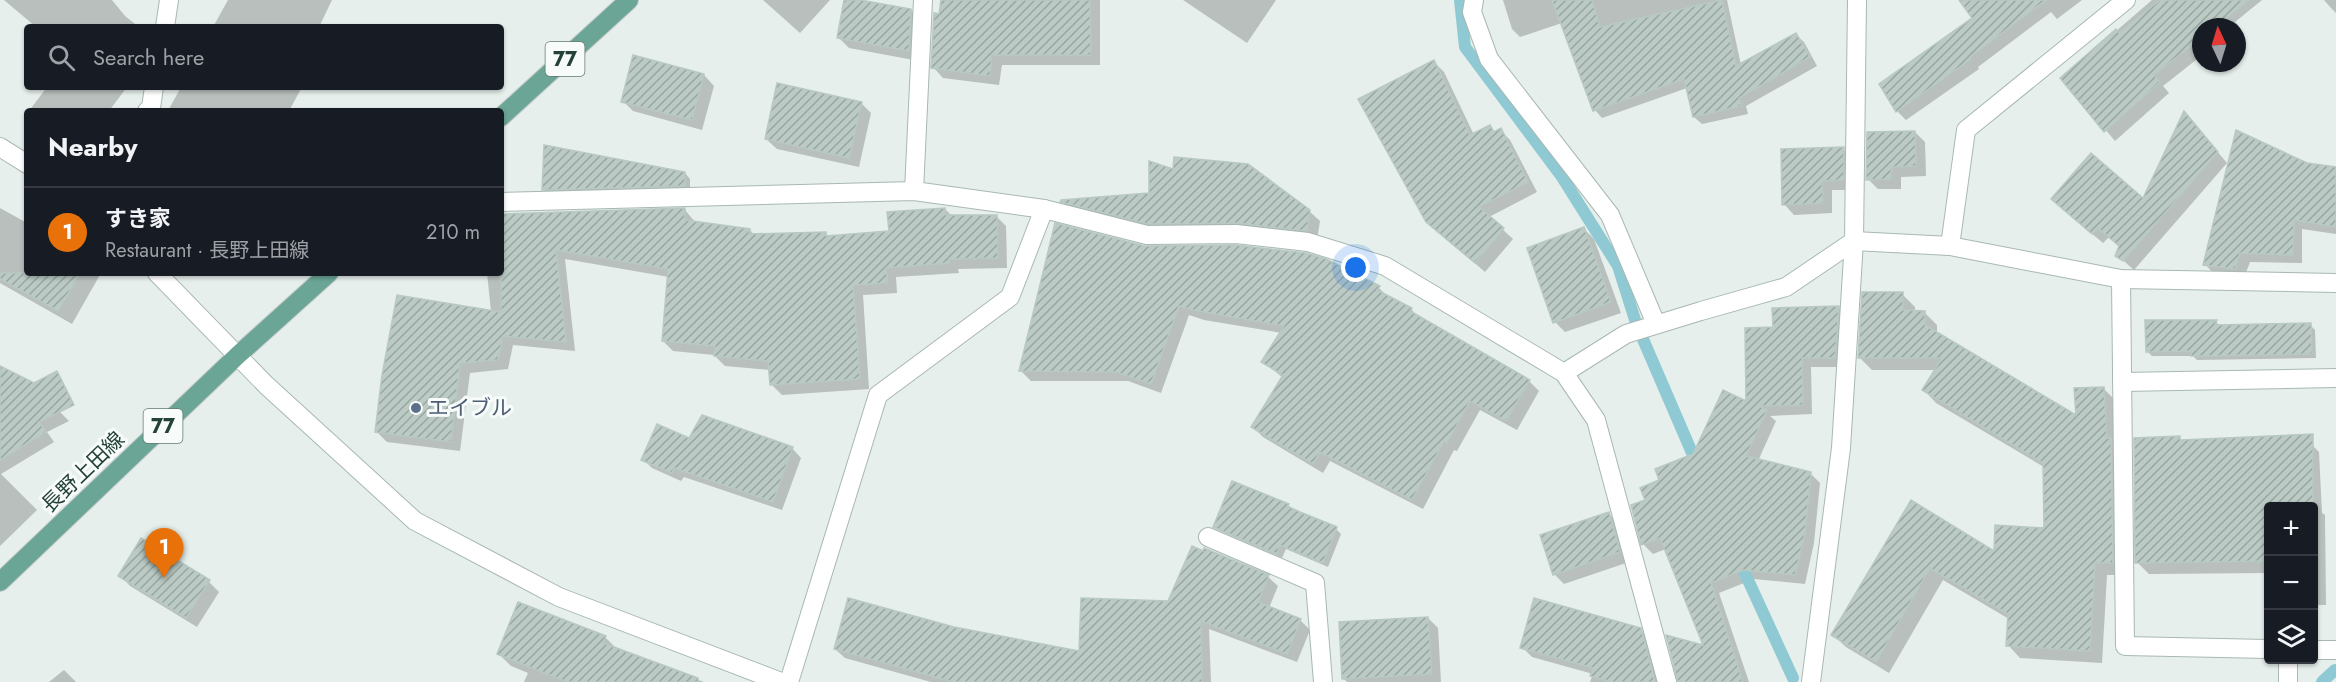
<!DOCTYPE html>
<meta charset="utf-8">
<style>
body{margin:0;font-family:Jost,"Noto Sans JP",sans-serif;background:#242831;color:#f1f3f6}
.controls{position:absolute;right:18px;bottom:18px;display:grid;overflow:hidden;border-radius:6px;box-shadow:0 2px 4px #0004}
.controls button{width:54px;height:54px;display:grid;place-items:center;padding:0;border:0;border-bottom:2px solid #363941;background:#171b24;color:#f1f3f6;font:30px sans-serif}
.compass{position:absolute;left:2192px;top:18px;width:54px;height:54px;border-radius:50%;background:#171b24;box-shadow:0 2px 4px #0004;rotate:356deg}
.you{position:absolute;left:1356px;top:268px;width:21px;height:21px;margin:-15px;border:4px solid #fff;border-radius:50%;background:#1a73e8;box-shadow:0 0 0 9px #1a73e833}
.badge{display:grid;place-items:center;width:39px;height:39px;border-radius:50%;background:#7c3aed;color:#fff;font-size:20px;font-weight:700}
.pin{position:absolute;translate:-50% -50px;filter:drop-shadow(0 2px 3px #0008)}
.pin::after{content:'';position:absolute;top:32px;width:21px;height:18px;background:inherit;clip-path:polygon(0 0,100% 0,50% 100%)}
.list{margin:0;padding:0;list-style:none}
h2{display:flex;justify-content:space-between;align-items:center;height:78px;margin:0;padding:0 24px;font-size:26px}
h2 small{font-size:20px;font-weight:400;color:#9ea1a6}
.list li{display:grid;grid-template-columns:39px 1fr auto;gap:18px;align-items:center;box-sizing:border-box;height:90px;padding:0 24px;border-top:2px solid #363941}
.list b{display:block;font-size:22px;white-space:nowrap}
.list p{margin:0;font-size:20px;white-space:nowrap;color:#9ea1a6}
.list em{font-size:20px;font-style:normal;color:#9ea1a6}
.icon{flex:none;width:33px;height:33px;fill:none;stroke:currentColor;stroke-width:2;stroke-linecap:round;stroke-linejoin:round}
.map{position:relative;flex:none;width:2336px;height:682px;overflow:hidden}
.search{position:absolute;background:#171b24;box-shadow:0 2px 4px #0004;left:24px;top:24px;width:480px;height:66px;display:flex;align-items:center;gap:15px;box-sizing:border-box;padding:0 21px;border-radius:6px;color:#9ea1a6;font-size:22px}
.panel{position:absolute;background:#171b24;box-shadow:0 2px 4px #0004;left:24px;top:108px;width:480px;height:168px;border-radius:6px}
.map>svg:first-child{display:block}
.shadow{fill:#0003}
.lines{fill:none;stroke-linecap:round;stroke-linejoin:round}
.stream{stroke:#8ec9d4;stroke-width:12}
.building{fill:url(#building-hatch);stroke:#b8c9c2;stroke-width:1.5}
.minor-casing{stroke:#a8b8b2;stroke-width:20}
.major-casing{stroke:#c2cac8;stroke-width:20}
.minor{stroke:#fff;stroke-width:18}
.major{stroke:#6aa596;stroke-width:18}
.service-dot{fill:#5c6f8a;stroke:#f7fbf9;stroke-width:2}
.labels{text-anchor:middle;stroke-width:6;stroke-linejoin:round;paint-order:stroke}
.shield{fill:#f7fbf9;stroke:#637a73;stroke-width:1.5}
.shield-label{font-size:20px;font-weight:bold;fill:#24423a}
.service-label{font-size:21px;fill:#4e5e75;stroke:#f7fbf9;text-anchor:start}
.street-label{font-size:21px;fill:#24423a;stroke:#f7fbf9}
</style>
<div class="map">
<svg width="2336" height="682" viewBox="0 0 2336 682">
<defs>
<pattern id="building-hatch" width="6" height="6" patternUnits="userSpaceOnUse" patternTransform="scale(1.5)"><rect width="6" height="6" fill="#bbcac4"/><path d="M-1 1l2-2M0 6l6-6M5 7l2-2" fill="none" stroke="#98a6a0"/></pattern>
</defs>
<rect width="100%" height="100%" fill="#e6efeb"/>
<!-- shadow -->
<g class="shadow">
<polygon points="4,0 112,0 125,16 139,27 36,27"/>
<polygon points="228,0 332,0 319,27 213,27"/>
<polygon points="763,0 830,0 800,33"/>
<polygon points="845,0 911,10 921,21 919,61 849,48 839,38"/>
<polygon points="942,0 1100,0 1100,65 1002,65 999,85 943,78 933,67"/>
<polygon points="1183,0 1276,0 1247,43"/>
<polygon points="1503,0 1727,0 1741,65 1796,35 1804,42 1817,66 1746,106 1748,114 1702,124 1694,117 1687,88 1602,118 1595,110 1562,23 1520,37 1512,29"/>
<polygon points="1961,0 2082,0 2057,19 2051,12 1978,67 1979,69 1906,120 1897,111 1974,18"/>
<polygon points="2152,0 2262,0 2235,22 2239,26 2237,27 2201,27 2201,56 2163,86 2169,93 2115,141 2062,78"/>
<polygon points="2324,0 2336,0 2336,13 2331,8"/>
<polygon points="634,57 704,75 714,86 702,130 633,111 623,101"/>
<polygon points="1434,62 1444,72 1474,135 1490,127 1496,133 1500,130 1510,140 1537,192 1489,217 1513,239 1485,272 1427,222"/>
<polygon points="47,87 127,87 109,111 29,111"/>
<polygon points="181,87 302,87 289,111 171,111 169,109"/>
<polygon points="861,103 871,113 859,167 777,149 766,139"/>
<polygon points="2194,124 2227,163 2134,270 2117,255 2121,247 2109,237 2103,243 2063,209 2143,200"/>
<polygon points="1915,132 1925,142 1926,176 1901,177 1901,189 1878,189 1868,179"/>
<polygon points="1843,149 1854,159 1853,190 1832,190 1832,213 1794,215 1784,204"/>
<polygon points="2336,169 2336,234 2302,229 2302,263 2250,262 2244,278 2214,274 2205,264"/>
<polygon points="685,173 690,179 690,190 548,194 543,189"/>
<polygon points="1062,201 1309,211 1320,221 1317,240 1159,233 1072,211"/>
<polygon points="0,208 27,223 27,273 101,273 72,324 0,283"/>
<polygon points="945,209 952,216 996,216 1006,226 1007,268 958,269 959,273 896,277 897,293 863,295 869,389 782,395 772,385 771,370 725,366 714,355 673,351 663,341 669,277 565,259 575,351 513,345 508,369 470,373 460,451 387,442 377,432 491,311 487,273 501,273 501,215 685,210 695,222 750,230 755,236 826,234 829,237 890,233"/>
<polygon points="1584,229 1594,239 1621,313 1565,332 1555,322"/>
<polygon points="1144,247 1379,288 1389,298 1411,309 1421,320 1529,381 1539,391 1517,430 1480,410 1457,451 1454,450 1423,509 1330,461 1323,473 1263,437 1253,427 1283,378 1263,361 1282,333 1204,320 1189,315 1161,393 1128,381 1031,381 1021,371"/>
<polygon points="1902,294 1915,307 1915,312 1924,312 1937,325 1937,334 2078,418 2103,388 2116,401 2125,575 2107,575 2102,663 2020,658 2008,645 2009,619 1943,580 1889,673 1846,647 1833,635 1911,502 1995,554 2045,530 2044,467 1936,403 1924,390 1936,370 1872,370 1859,357"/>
<polygon points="1838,307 1848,317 1845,367 1811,367 1812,414 1770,416 1776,421 1758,461 1810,473 1820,483 1814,543 1805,584 1754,579 1719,593 1749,682 1683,682 1705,648 1666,549 1653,554 1643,544 1647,501 1661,480 1694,456 1748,403 1774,329"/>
<polygon points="2216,322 2220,326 2310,325 2315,330 2316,358 2197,360 2193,356 2152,356 2147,351"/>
<polygon points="0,382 60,412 69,421 47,432 54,442 1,474 37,510 0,546"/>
<polygon points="2179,438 2182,441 2307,440 2319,452 2322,513 2325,515 2326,605 2314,605 2314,506 2268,506 2268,573 2149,574 2137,562"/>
<polygon points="689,440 792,448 801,458 782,510 684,477 681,481 652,468 643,459"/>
<polygon points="1288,505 1293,510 1336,529 1341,534 1328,567 1286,549 1282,558 1220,531 1214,526"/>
<polygon points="1609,514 1619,524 1629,562 1564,584 1554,574"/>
<polygon points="120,575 209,582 219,592 197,627 130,586"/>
<polygon points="1268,577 1278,586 1269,608 1300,620 1310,630 1297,662 1209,629 1211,682 931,682 845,658 835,649 954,628 1081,653 1169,603"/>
<polygon points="1428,618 1438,628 1441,682 1347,682 1344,679"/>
<polygon points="1640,629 1650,640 1662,682 1590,682 1593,674 1532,657 1522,647"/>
<polygon points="605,637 618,650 704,682 524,682 528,673 511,666 499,654"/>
<polygon points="64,670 76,682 49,682"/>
</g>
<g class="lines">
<!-- stream -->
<g class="stream">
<polyline points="1460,0 1465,47 1562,177 1618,266 1636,323 1699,469"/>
<polyline points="1737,556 1793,678"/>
<polyline points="2322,682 2335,670"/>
</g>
</g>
<!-- building -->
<g class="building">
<polygon points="844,0 860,0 911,9 909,51 837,38"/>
<polygon points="941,0 1090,0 1091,55 992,55 990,76 931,68 934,13 939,14"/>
<polygon points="1552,0 1592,0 1600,27 1722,0 1736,66 1796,33 1810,57 1739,98 1741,106 1693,117 1684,79 1593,111"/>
<polygon points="1959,0 2046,0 1970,57 1971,59 1896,112 1879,84 1972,18"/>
<polygon points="2160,0 2249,0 2215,27 2201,27 2201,38 2154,75 2160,82 2104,132 2060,78 2116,29 2119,33"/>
<polygon points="633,55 704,74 692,120 621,102"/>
<polygon points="1434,60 1470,135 1490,125 1494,132 1501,128 1528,182 1479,207 1504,228 1475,263 1426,222 1358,99"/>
<polygon points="777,83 862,102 849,158 765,139"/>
<polygon points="2184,111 2218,152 2123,261 2115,256 2119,246 2098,228 2092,234 2051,199 2091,153 2143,198"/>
<polygon points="2236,130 2307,163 2336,167 2336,227 2294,220 2293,255 2240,253 2235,269 2203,265"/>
<polygon points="1915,131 1916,166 1891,167 1891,179 1866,180 1867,132"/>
<polygon points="544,145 685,172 685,186 542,190"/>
<polygon points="1844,147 1844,180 1822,181 1823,203 1782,205 1781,149"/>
<polygon points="1174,157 1248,164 1310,210 1307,231 1236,223 1148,224 1060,202 1061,200 1149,193 1149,161 1173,169"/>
<polygon points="685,208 685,220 750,229 749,234 826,232 826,236 889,231 887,212 945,208 946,215 997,215 998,258 949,259 949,263 886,268 888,283 853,285 860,379 770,385 768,361 714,356 715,346 662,341 668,269 556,250 566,342 503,336 498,360 460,363 451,442 375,432 382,375 397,295 501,312 501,214"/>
<polygon points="1055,223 1145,246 1235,245 1306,253 1326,259 1380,286 1377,290 1412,308 1410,311 1530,380 1506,421 1470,401 1447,443 1444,441 1412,500 1320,452 1313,464 1251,427 1283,375 1261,362 1284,326 1193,310 1179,306 1151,384 1116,372 1019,371"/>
<polygon points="1584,227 1611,302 1553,323 1527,248"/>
<polygon points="0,273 80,273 58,311 0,279"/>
<polygon points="1862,292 1903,292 1903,310 1925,311 1925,325 2076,415 2074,388 2104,387 2107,438 2111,438 2113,563 2095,563 2090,651 2006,646 2008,614 1930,568 1876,662 1831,635 1911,500 1994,551 1995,525 2044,528 2043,463 1922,390 1942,358 1858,358"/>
<polygon points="1839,306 1835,358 1802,358 1803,405 1759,406 1767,410 1746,456 1811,472 1805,533 1795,575 1743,570 1711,583 1743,682 1678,682 1666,635 1703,645 1660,538 1641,545 1631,505 1645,500 1640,488 1659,480 1655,469 1693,454 1723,390 1746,401 1745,328 1773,327 1772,308"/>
<polygon points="2145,320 2217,320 2215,325 2311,323 2312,354 2191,356 2191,351 2146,352"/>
<polygon points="0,366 34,383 57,371 74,405 39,422 46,432 0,460"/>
<polygon points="702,415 793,447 773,502 674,468 672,473 641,460 657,424 689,438"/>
<polygon points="2313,434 2313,507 2268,507 2268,594 2268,561 2135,563 2134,438 2180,436 2180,440"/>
<polygon points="1232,481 1289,504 1287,506 1300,512 1337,527 1323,563 1280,545 1277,554 1213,527"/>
<polygon points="1609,512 1620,552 1553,575 1540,535"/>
<polygon points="141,538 210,580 186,618 118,576"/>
<polygon points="1192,546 1203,551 1204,548 1269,575 1258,602 1301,619 1287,654 1201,621 1202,682 953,682 834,649 848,598 954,627 1079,651 1081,598 1168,601"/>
<polygon points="1534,598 1641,628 1655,682 1612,682 1590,676 1593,668 1520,648"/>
<polygon points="518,602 606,636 603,643 698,678 698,682 567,682 497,654"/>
<polygon points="1428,617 1432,674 1342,679 1339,622"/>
</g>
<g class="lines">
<defs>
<g id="minor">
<polyline points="1474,0 1472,12 1489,59 1610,215 1656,324"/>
<polyline points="165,27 169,0"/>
<polyline points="147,111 151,108 154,87"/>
<polyline points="0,147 27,164"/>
<polyline points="914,191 923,0"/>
<polyline points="501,202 914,191 1044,209 1147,235 1236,234 1308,242 1385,266 1564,373 1596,420 1667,682"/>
<polyline points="1950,246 1966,130 2126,0"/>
<polyline points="157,273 266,385 415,521 559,597 781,682"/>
<polyline points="2121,279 2125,646 2268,649"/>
<polyline points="1564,373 1626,334 1701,311 1786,287 1854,241 1950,246 2121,279 2336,283"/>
<polyline points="2122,382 2336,378"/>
<polyline points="1208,537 1315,583 1323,682"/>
<polyline points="2314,650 2336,650"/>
<polyline points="2288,660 2288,682"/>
<polyline points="789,682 878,395 1010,297 1044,209"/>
<polyline points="1811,682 1841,448 1854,241 1857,0"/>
</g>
<g id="major">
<polyline points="501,117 629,0"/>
<polyline points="0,582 238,355 329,273"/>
</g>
</defs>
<!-- minor casing -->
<use href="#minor" class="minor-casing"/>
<!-- major casing -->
<use href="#major" class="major-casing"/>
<!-- minor -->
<use href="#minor" class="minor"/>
<!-- major -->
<use href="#major" class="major"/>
</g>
<!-- markers -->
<circle class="service-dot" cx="416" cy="408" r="6"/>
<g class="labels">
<!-- shield labels -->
<g class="shield">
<rect x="545.5" y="42" width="39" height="34" rx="4.5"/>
<rect x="143.5" y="409" width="39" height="34" rx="4.5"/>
</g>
<g class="shield-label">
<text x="565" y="66">77</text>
<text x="163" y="433">77</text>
</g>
<!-- service labels -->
<g class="service-label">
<text x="428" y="415">エイブル</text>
</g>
<!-- street labels -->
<g class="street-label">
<text transform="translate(83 472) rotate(-44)" y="7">長野上田線</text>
</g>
</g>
</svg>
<div class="controls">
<button>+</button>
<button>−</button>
<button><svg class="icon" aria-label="layers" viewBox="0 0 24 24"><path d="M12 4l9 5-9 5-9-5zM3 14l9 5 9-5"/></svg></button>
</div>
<svg class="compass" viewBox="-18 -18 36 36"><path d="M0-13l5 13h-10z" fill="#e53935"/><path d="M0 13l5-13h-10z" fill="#9ea1a6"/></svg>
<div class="you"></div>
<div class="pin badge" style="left:164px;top:578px;background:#e8710a">1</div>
<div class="search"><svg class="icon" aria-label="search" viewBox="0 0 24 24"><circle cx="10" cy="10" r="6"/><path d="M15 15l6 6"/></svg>Search here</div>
<section class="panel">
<h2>Nearby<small></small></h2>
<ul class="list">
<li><span class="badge" style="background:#e8710a">1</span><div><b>すき家</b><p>Restaurant · 長野上田線</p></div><em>210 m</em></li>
</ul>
</section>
</div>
